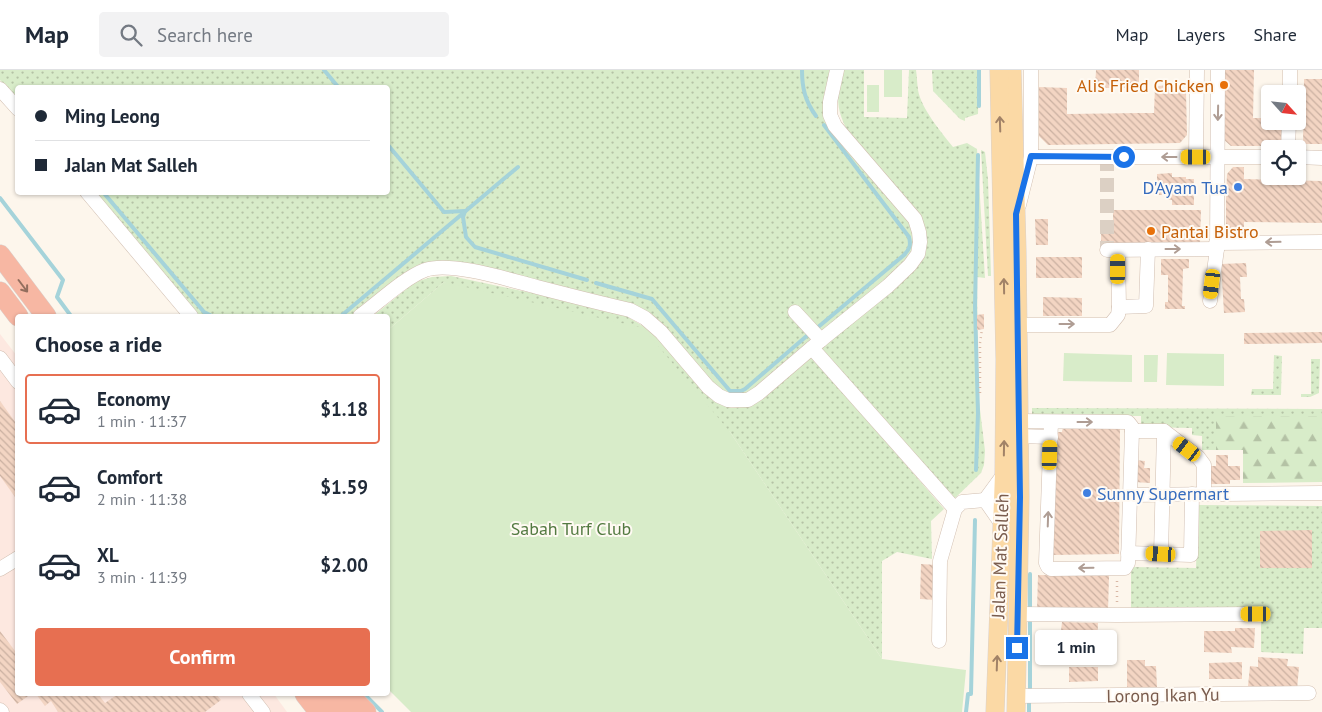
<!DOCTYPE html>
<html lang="en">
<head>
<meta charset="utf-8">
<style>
	body { margin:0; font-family:"PT Sans",sans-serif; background:#f2f2f3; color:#1f2937; height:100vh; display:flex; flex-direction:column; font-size:19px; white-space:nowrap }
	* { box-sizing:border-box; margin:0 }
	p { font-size:16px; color:#747a83 }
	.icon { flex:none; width:28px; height:28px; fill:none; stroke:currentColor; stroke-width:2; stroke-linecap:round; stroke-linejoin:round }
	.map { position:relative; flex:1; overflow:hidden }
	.panel { position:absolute; left:15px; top:244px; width:375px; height:382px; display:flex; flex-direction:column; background:#fff; border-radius:5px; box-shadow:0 1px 4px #0004 }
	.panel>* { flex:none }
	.guide { position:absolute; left:15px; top:15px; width:375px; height:110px; border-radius:5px; box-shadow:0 1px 4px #0004; display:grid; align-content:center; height:110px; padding:0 20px; background:#fff }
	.needle { width:32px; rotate:117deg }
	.controls { position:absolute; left:1261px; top:15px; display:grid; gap:10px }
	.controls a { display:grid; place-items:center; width:45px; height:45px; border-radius:5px; background:#fff; box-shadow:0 1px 4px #0004; font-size:25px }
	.end { position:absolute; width:22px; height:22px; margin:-11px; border:6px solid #1a73e8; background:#fff; box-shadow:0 0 0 2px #fff }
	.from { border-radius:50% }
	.bubble { position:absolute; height:35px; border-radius:5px; background:#fff; box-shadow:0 1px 4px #0004; font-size:16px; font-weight:700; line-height:35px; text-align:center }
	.car { position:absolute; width:15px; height:30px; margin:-15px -8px; border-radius:6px; box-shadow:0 0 4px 1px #0007; background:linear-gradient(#f5c518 24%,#345 0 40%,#f5c518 0 76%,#345 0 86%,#f5c518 0) }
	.guide b { display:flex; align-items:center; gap:18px; height:48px; font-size:19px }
	.guide b+b { border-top:1px solid #e0e1e3 }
	.guide i { width:12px; height:12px; background:#1f2937 }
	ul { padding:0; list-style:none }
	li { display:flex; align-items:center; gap:15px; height:70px; margin:0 10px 8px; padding:0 10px; border:2px solid transparent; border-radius:5px }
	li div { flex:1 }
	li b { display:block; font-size:19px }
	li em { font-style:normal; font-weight:700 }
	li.on { border-color:#e76f51 }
	li>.icon { width:45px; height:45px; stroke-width:1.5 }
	h2 { padding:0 20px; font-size:22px; line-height:60px }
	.cta { display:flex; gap:10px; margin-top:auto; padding:10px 20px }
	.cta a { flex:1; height:58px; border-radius:5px; background:#e76f51; color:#fff; font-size:20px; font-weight:700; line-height:58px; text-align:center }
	header { display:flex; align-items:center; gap:30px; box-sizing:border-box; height:70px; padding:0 25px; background:#fff; border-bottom:1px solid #e0e1e3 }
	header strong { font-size:24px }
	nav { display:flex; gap:28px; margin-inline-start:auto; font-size:18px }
	.search { width:350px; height:45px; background:#f2f2f3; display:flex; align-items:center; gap:12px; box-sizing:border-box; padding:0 18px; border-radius:5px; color:#747a83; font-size:19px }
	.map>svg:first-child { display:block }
	.commercial { fill:#fde8e0 }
	.grass { fill:url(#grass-dots) }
	.forest { fill:url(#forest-firs) }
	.green { fill:#d8ecc9 }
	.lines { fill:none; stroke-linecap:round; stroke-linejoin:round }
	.stream { stroke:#a5d3da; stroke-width:4 }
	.building { fill:url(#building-back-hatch) }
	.minor-tunnel { stroke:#dcd0c4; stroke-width:14; stroke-dasharray:14 7; stroke-linecap:butt }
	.minor-casing { stroke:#d1beb0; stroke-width:15 }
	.major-casing { stroke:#dad1cd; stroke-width:19 }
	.highway-casing { stroke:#dad1cd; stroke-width:21 }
	.path { stroke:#d9b8a5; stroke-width:2.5; stroke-dasharray:1 4; stroke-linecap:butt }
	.minor { stroke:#fff; stroke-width:14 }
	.major { stroke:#fbd9a5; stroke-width:18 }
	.highway { stroke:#f7b7a3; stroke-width:20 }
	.oneway { stroke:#af9d94 }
	.oneway2 { stroke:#a18267 }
	.oneway3 { stroke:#936e5e }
	.route { stroke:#1a73e8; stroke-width:6 }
	.food-dot { fill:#e8710a; stroke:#fffaf3; stroke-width:2 }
	.shop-dot { fill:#3f7fe0; stroke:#fffaf3; stroke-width:2 }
	.labels { text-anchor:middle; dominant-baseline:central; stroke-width:4; stroke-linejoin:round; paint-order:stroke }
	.food-label { font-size:18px; fill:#c56008; stroke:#fffaf3; text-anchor:end }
	.shop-label { font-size:18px; fill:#366cbe; stroke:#fffaf3; text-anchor:end }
	.park-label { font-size:18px; fill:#537a41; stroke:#fffaf3 }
	.street-label { font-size:18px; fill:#7a5c4d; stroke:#fffaf3 }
</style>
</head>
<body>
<header>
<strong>Map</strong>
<div class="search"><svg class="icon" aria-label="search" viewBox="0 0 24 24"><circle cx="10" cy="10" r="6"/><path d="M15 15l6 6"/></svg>Search here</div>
<nav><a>Map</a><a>Layers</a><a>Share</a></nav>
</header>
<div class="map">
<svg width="1322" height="642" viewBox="0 0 1322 642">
	<defs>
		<pattern id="grass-dots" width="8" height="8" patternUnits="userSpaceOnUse" patternTransform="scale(1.25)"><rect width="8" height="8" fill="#d8ecc9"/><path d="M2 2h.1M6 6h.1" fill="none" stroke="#b4c2a5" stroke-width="1.8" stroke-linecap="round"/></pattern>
		<pattern id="forest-firs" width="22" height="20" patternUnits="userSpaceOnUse" patternTransform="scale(1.25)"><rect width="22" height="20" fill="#d8ecc9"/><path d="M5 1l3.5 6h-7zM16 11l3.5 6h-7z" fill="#b4c2a5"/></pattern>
		<pattern id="building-back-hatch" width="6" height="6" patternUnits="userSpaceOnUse" patternTransform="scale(1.25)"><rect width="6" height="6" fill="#f3d5c3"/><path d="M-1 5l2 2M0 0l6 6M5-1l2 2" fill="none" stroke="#cab0a1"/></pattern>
	</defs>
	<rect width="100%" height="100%" fill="#fdf6ec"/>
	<path class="commercial" d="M0,264L17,286L18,624H274L287,642H0Z"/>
	<g class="grass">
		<path d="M0,0H830L824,34L909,152C925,178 902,194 884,210L751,321L742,324L730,323L721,320L710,309L657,249L629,233L530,209L445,192L387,217L351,246H199L95,123L388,122V18H18L17,31L0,10Z"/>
		<path d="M843,0H864V47L907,48L909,0H916C917,6 917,13 918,20C921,38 941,62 953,77L967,73L977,79L985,208L977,207L978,323L985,381L984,395L981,403L952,431L820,278L925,184C927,163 925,155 913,138L846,58C835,36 837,23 843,0Z"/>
		<path d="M932,0H979L978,44L965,48V51L960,49L933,21Z"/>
		<path d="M981,80L985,82L988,110L991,206H988Z"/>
		<path d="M451,206L612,240L628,247L653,262L710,328L731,338L745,337L811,285L944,439L931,451L932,489L897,482L882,491V589L730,362L444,212L388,260V246H373L415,212L432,207Z"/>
		<path d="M1274,285L1282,286L1281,325H1251L1252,319H1273Z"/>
		<path d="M1311,289H1320L1319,323L1310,327H1301V324H1311Z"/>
		<path d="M1032,338L1322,339V346H1217L1216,380H1202V366L1192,365V358L1141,357V346H1032Z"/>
		<path d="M1198,435L1322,436V558H1304L1303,584L1261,582V541H1131V497L1196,498Z"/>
	</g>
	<path class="forest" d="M1216,346H1322V412L1243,413V380H1216Z"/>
	<g class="green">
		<rect x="884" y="0" width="18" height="27"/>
		<rect x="867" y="15" width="12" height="27"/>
		<path d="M444,212L643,258L730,362L882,589L966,600L962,642H411L388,619V260Z"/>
		<path d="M1064,283L1132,285V312L1063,311Z"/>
		<path d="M1167,283L1224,284V316L1166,315Z"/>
		<path d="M1144,285H1158L1157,312H1144Z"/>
	</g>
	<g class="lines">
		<g class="stream">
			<path d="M324,0L339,18"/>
			<path d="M802,0C802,18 805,31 816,46"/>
			<path d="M979,0V36"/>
			<path d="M388,75L444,142L465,141L463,147L466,167L475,177L587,210"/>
			<path d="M103,122L204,242L212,246"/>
			<path d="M0,128L63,210L57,227L71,246"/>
			<path d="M596,213L652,229L730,321H741L745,319L809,264"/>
			<path d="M341,246L518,97"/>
			<path d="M817,258L904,185C910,179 911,175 909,167L824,55"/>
			<path d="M976,400L978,343L975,237L978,85"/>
			<path d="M1030,504V539"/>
			<path d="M1030,620V552"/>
			<path d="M364,624L382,642"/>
			<path d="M1029,633V642"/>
			<path d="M966,642L968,624H971L975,450"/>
		</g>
	</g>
	<g class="building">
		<path d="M1096,0H1139V15H1127V18H1095Z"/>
		<path d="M1224,0H1254L1253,48H1270V51H1282V69L1276,76H1231L1223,69Z"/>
		<path d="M1304,9H1322V74H1303Z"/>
		<path d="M1180,15L1186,22L1187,65L1180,73L1048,75L1039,66V17L1067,18V44L1140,43H1154L1155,16Z"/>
		<path d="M1233,97H1244V109L1322,111V153L1244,152V164H1233L1226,157V130L1227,104Z"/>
		<path d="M1172,103V107H1186V109H1194V135H1172V130H1167V125H1157V104Z"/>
		<path d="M1113,140H1201L1200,173H1113V171H1101V151H1113Z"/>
		<path d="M1035,149H1048V175H1036Z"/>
		<rect x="1036" y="187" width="46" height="21"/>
		<path d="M1161,189H1189V198L1183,199L1182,236H1185V239H1165V232H1168V205H1161Z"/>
		<path d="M1246,193L1247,207H1240L1241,229H1244L1245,242L1224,243L1221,194Z"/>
		<path d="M1043,227L1082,228V246H1043Z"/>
		<path d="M984,244V259L977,260V245Z"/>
		<path d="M1322,262V273L1244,274V263Z"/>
		<path d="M0,331L18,356V431L0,406Z"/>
		<path d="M1063,356H1120L1119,484L1053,485L1055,362H1062Z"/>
		<path d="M1216,385H1228V396H1240V410H1230V414H1210V396H1216Z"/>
		<path d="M1135,390L1145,391L1144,398H1150V413L1134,412Z"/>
		<path d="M1312,460V498H1260V461Z"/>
		<path d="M921,494L936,495L935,530L920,529Z"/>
		<path d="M1038,505L1109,506L1108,541L1037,540Z"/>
		<path d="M1062,552L1098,553L1097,577L1089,576V584H1072V575H1041V561H1061Z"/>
		<path d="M1235,558H1255L1254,578L1231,577L1232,583L1204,582V561H1235Z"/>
		<path d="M0,561L18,585V624H31L17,634L0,612Z"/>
		<path d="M1258,587L1288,589L1287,596L1299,597L1297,620L1248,616L1250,596L1258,597Z"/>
		<path d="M1127,590H1145V596H1156L1157,617H1127Z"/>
		<path d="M1242,592V609H1209V593Z"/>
		<path d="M1069,597H1098V611L1069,612Z"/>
		<path d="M36,624H98L105,633L118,624H216L221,630L205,642H58L51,631L45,636Z"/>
	</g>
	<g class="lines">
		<path class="minor-tunnel" d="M1107,87V180"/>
		<g class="minor-casing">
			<g id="minor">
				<path d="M0,19L18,39"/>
				<path d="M1290,24V0"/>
				<path d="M1288,79L1289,51"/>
				<path d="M1031,87H1270"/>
				<path d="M1196,87L1197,0"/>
				<path d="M1298,87L1322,88"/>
				<path d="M87,122L191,246"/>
				<path d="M1019,135L1031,87V0"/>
				<path d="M1216,173L1322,172"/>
				<path d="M1107,180L1217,179"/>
				<path d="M1118,180L1119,237L1146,236L1148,179"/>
				<path d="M1210,231L1217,179L1218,0"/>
				<path d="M795,242L821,270"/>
				<path d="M360,246C378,233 404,208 425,200C451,191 510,210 537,217C568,225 599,233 630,240L645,248L661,262L708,317L719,326L728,330H748L759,323L821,270L888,216L910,195L918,184L920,172L919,162L915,149L835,56L830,45V32L837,0"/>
				<path d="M1019,255H1110L1118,245L1119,237"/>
				<path d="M812,278L955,439"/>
				<path d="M0,288L18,312"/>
				<path d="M1018,351L1128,352L1132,357V361L1128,493L1125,498L1051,499L1048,497L1046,493L1051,352"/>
				<path d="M1132,361H1164L1198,387L1204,395V423"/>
				<path d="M1019,366L1051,367"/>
				<path d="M1130,425L1322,423"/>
				<path d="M985,430L1004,404"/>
				<path d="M985,430L1001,453"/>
				<path d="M1128,483L1191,485L1192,424"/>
				<path d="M1161,484L1164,361"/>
				<path d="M0,499L18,488"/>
				<path d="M1018,545L1022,544L1117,545L1256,544"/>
				<path d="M939,571L940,491L955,439L962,432L985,430"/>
				<path d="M249,624L263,642"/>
				<path d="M1017,626L1309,623"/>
				<path d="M0,640L2,642"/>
			</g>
		</g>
		<g class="major-casing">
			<g id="major">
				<path d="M1012,0L1017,180L1020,427L1016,642"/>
				<path d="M995,642L1004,404L1005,289L999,0"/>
			</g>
		</g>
		<g class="highway-casing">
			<g id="highway">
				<path d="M0,185L46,246"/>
				<path d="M0,222L18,246"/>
				<path d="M305,624L319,642"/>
				<path d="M326,624L342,642"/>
				<path d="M348,624L366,642"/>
			</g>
		</g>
		<g class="path">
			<path d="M980,323V273L982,259"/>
			<path d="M1117,532V510"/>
		</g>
		<use href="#minor" class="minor"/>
		<use href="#major" class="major"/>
		<use href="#highway" class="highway"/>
	</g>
	<defs><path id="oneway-shaft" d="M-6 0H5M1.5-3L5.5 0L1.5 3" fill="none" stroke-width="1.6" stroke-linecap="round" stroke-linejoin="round" transform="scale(1.25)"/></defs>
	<g class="oneway">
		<use href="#oneway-shaft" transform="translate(1218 43) rotate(91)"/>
		<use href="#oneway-shaft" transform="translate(1169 87) rotate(-180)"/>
		<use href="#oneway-shaft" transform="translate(1273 172) rotate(179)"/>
		<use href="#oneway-shaft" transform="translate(1173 179)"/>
		<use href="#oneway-shaft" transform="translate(1067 254)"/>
		<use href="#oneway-shaft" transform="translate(1085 352)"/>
		<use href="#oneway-shaft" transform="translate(1048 449) rotate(-88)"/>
		<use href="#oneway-shaft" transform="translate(1086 498) rotate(179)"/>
	</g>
	<g class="oneway2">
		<use href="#oneway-shaft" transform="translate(1000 54) rotate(-92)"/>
		<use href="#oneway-shaft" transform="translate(1004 216) rotate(-91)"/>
		<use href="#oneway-shaft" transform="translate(1004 378) rotate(-89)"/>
		<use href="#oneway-shaft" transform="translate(997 593) rotate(-88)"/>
	</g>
	<use class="oneway3" href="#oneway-shaft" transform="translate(23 216) rotate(53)"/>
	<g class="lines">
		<path class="route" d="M1017,578L1020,427L1016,144L1031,86L1124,87"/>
	</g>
	<g class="food-dot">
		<circle cx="1224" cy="15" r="5"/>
		<circle cx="1151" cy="161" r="5"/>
	</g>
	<g class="shop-dot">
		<circle cx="1238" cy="117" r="5"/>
		<circle cx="1087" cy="423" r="5"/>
	</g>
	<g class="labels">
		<g class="food-label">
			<text x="1214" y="15">Alis Fried Chicken</text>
			<text x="1161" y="161" text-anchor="start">Pantai Bistro</text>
		</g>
		<g class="shop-label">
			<text x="1228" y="117">D'Ayam Tua</text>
			<text x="1097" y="423" text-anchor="start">Sunny Supermart</text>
		</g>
		<g class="park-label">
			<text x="571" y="458">Sabah Turf Club</text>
		</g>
		<g class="street-label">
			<text transform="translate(1000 486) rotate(-88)">Jalan Mat Salleh</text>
			<text transform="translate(1163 625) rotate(-1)">Lorong Ikan Yu</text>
		</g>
	</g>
</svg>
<div class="controls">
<a><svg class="needle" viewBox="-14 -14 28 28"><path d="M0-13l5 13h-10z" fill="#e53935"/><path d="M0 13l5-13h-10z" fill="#747a83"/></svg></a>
<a><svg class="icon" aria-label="locate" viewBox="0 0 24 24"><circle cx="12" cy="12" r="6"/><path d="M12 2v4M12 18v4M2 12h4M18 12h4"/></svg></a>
</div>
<i class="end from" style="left:1124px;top:87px"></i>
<i class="end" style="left:1017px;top:578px"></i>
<div class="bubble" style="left:1035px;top:560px;width:82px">1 min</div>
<i class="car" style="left:1196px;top:87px;rotate:270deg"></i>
<i class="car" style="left:1118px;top:199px;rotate:0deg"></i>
<i class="car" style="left:1212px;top:214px;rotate:187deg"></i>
<i class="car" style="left:1187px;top:379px;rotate:307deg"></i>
<i class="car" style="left:1050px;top:385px;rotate:2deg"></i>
<i class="car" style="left:1161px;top:484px;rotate:273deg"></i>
<i class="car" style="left:1256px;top:544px;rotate:270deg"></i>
<div class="guide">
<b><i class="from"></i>Ming Leong</b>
<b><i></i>Jalan Mat Salleh</b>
</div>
<section class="panel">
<h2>Choose a ride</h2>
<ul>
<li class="on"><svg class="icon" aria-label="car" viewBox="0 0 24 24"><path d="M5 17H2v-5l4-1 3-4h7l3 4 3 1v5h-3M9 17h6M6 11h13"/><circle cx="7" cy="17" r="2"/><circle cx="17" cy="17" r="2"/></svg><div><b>Economy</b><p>1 min · 11:37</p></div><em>$1.18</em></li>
<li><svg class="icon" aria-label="car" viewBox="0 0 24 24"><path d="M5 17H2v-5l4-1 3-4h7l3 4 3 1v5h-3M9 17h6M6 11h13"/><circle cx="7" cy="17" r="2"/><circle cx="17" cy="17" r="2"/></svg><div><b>Comfort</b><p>2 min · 11:38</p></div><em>$1.59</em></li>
<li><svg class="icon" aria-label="car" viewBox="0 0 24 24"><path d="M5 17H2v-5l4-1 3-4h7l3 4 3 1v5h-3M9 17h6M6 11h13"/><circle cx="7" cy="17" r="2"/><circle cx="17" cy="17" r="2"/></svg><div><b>XL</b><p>3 min · 11:39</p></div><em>$2.00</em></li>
</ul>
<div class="cta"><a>Confirm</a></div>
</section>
</div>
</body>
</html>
